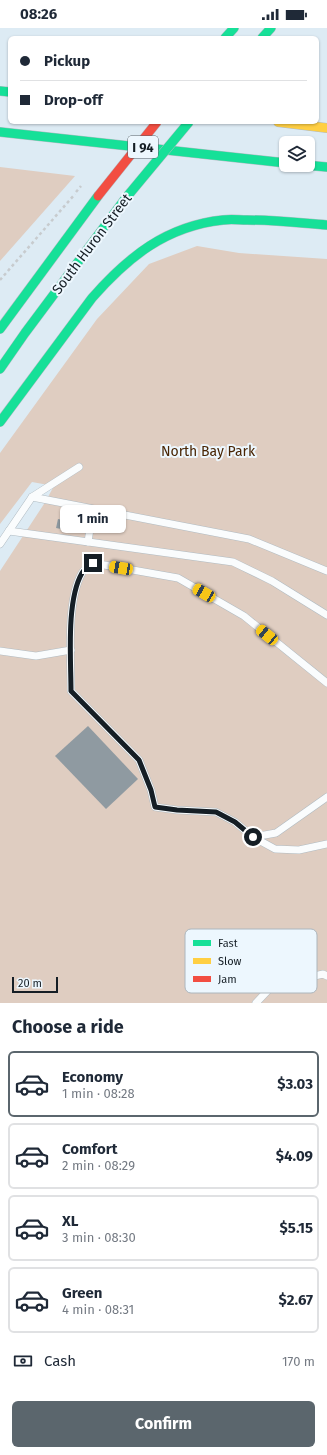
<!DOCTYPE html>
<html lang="en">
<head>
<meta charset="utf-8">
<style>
	body { margin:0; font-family:"Fira Sans",sans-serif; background:#f2f2f3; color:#1f2937; height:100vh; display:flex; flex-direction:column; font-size:15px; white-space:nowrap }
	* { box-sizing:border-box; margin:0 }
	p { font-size:13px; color:#747a83 }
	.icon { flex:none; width:22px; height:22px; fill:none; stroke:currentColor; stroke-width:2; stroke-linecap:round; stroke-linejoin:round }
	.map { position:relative; height:975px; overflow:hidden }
	.sheet { display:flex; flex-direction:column; background:#fff; flex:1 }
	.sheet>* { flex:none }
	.banner { position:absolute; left:8px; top:8px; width:311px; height:88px; border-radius:6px; box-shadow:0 1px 3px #0004; display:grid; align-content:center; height:88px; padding:0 12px; background:#fff }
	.buttons { position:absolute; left:279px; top:108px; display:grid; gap:8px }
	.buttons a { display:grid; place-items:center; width:36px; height:36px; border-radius:6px; background:#fff; box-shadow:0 1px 3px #0004; font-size:20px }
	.scale { position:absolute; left:12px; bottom:10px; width:46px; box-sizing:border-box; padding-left:4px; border:2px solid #151e25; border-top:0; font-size:11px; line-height:14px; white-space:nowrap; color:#151e25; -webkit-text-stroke:3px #edf7fe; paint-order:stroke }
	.end { position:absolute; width:18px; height:18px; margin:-9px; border:5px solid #151e25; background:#fff; box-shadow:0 0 0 2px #fff }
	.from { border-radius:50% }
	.bubble { position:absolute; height:28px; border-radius:6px; background:#fff; box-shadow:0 1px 3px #0004; font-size:13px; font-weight:700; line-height:28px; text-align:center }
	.car { position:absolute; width:12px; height:24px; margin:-12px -6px; border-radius:5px; box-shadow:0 0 3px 1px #0007; background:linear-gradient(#f5c518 24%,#345 0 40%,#f5c518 0 76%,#345 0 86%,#f5c518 0) }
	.banner b { display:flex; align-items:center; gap:14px; height:38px; font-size:15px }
	.banner b+b { border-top:1px solid #e0e1e3 }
	.banner i { width:10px; height:10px; background:#1f2937 }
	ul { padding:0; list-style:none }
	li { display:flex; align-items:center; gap:12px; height:66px; margin:0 8px 6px; padding:0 4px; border:2px solid #e0e1e3; border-radius:6px }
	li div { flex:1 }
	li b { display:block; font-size:15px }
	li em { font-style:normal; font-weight:700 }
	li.active { border-color:#5b666d }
	li>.icon { width:36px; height:36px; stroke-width:1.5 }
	h2 { padding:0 12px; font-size:18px; line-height:48px }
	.pay { display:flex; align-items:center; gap:10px; height:44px; padding:0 12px; font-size:15px }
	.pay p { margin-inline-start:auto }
	.button { display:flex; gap:8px; margin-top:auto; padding:8px 12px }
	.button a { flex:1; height:46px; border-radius:6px; background:#5b666d; color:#fff; font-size:16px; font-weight:700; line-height:46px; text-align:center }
	.status { display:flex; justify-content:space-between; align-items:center; height:28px; padding:0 20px; background:#fff; direction:ltr }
	.status svg { height:11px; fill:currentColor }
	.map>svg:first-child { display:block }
	.green { fill:#dfcdc1 }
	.building { fill:#8f9aa1 }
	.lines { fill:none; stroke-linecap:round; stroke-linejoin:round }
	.lane-casing { stroke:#b0bbc2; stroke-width:8 }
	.fast-casing { stroke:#b0bbc2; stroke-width:10 }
	.slow-casing { stroke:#b0bbc2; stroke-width:10 }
	.path { stroke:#c7cbce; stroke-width:2.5; stroke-dasharray:3 3; stroke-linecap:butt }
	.lane { stroke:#fafcfd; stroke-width:7 }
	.fast { stroke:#16e098; stroke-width:9 }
	.slow { stroke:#ffcf43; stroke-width:9 }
	.fast-bridge-casing { stroke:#b0bbc2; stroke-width:10; stroke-linecap:butt }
	.jam-bridge-casing { stroke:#b0bbc2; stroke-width:10; stroke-linecap:butt }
	.path-bridge { stroke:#c7cbce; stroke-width:2.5; stroke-dasharray:3 3; stroke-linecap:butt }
	.fast-bridge { stroke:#16e098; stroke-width:9 }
	.jam-bridge { stroke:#f24e42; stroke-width:9 }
	.route { stroke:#151e25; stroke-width:5 }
	.labels { text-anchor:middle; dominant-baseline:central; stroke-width:4; stroke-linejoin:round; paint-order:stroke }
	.shield { fill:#edf7fe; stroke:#565f66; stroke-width:1 }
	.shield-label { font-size:13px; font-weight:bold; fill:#151e25 }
	.street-label { font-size:14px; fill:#151e25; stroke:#edf7fe }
	.park-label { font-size:14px; fill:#492504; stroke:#edf7fe }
	.key { fill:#edf7fe; stroke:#acb6bd; stroke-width:1 }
	.key-label { font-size:11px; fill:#151e25 }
</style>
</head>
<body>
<div class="status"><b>08:26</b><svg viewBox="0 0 49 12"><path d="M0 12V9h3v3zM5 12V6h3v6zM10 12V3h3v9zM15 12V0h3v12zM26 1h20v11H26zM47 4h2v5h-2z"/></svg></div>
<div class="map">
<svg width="327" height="975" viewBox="0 0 327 975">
	<rect width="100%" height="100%" fill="#ddebf4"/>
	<g class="green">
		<path d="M0,139L75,148L0,233Z"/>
		<path d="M197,218L239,225L327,231V975H0V543L44,476L54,458L32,454L0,496V425L97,291L149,236Z"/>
	</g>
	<g class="building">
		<path d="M58,491L68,493L66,502L56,500Z"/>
		<path d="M88,698L138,751L106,781L55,728Z"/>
	</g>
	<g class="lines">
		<g class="lane-casing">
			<g id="lane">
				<path d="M32,469L249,511L327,543"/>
				<path d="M9,503L233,534L272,553L327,587"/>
				<path d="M88,514L93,481"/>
				<path d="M0,516L32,469L79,439"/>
				<path d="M0,623L36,628L71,622"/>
				<path d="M327,655L244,588L178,550L93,535C89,538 84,541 82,545C66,573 71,631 71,663L139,732L151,762L155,779L177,782L216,784L235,794L253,809L275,821L299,822L327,816"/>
				<path d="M253,809L276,805L327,769"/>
				<path d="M256,975L272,958L323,946L327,948"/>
			</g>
		</g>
		<g class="fast-casing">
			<g id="fast">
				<path d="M225,10L234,0"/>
				<path d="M262,10L271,0"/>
				<path d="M0,63L10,64"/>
				<path d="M0,104L286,135"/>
				<path d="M305,137L327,139"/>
				<path d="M0,301L98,168"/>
				<path d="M0,341L25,305L125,171"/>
				<path d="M0,394L92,270C128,229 166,198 223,192C231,191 239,192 247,192C274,192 300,195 327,197"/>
			</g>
		</g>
		<g class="slow-casing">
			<path id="slow" d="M278,94L327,100"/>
		</g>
		<path class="path" d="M0,252L75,166"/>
		<use href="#lane" class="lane"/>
		<use href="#fast" class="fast"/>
		<use href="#slow" class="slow"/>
		<g class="fast-bridge-casing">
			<path id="fast-bridge" d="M125,171L189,94"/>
		</g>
		<g class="jam-bridge-casing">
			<path id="jam-bridge" d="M98,168L157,94"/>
		</g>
		<path class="path-bridge" d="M76,164L81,158"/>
		<use href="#fast-bridge" class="fast-bridge"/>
		<use href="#jam-bridge" class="jam-bridge"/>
	</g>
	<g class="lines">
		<path class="route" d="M93,535C89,538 84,541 82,545C66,573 71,631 71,663L139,732L151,762L155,779L177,782L216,784L235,794L253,809"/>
	</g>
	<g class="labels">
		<rect class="shield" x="128" y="108" width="30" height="22" rx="3"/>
		<g class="shield-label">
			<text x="143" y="119">I 94</text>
		</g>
		<g class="street-label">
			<text transform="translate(92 216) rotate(-53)">South Huron Street</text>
		</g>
		<g class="park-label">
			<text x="208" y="423">North Bay Park</text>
		</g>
	</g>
	<rect x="185" y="901" width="132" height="64" rx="6" class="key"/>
	<rect x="193" y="912" width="18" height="6" fill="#16e098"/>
	<rect x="193" y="930" width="18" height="6" fill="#ffcf43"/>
	<rect x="193" y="948" width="18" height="6" fill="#f24e42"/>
	<g class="key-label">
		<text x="218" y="919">Fast</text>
		<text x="218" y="937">Slow</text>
		<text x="218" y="955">Jam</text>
	</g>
</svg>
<div class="buttons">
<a><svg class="icon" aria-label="layers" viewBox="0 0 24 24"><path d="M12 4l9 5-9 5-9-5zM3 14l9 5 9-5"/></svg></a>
</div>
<div class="scale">20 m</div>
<i class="end from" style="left:253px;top:809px"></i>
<i class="end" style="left:93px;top:535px"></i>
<div class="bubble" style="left:60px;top:477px;width:66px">1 min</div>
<i class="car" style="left:121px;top:540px;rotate:280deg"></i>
<i class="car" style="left:204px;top:565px;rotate:300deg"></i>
<i class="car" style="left:267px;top:607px;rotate:309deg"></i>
<div class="banner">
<b><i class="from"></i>Pickup</b>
<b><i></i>Drop-off</b>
</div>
</div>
<section class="sheet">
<h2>Choose a ride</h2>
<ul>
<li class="active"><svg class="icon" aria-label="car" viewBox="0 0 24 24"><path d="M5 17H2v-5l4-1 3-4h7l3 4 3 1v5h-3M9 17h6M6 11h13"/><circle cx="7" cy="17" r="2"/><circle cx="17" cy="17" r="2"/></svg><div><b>Economy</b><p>1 min · 08:28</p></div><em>$3.03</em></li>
<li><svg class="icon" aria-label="car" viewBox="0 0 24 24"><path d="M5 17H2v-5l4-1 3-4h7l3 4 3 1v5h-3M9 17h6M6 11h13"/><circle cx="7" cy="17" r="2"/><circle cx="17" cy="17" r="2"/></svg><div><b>Comfort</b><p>2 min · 08:29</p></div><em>$4.09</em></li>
<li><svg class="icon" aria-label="car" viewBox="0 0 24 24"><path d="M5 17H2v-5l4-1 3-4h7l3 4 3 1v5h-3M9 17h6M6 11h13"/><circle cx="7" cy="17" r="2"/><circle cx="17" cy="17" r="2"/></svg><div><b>XL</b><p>3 min · 08:30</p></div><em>$5.15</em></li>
<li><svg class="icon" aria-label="car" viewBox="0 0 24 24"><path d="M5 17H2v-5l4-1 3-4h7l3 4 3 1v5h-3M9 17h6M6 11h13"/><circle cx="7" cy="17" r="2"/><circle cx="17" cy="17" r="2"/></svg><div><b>Green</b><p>4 min · 08:31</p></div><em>$2.67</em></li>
</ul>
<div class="pay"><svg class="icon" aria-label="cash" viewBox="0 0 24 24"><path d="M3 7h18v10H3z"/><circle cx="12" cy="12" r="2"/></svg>Cash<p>170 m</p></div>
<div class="button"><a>Confirm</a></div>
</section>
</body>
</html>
